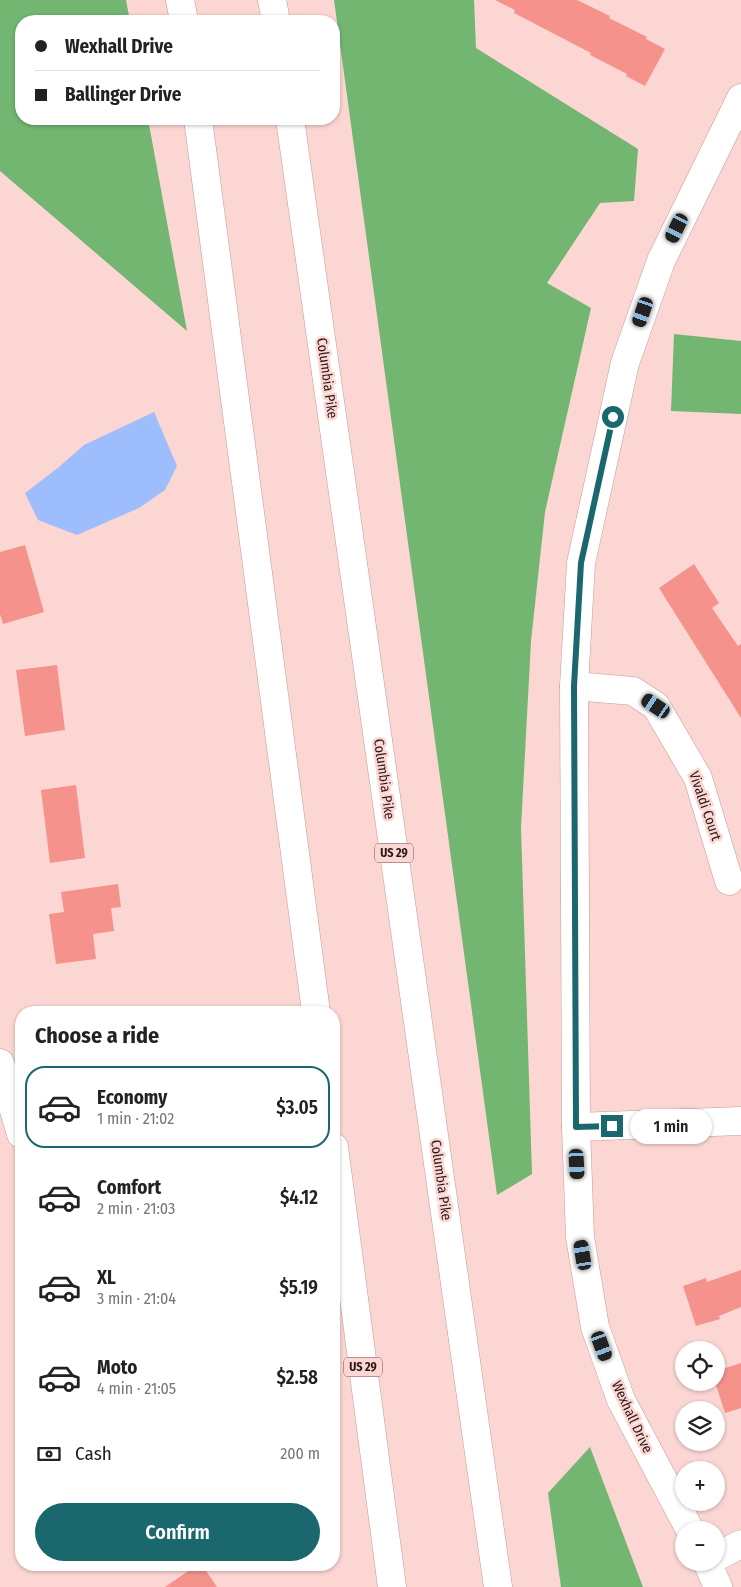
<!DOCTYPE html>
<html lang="en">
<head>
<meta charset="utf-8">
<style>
	body { margin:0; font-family:"Fira Sans Condensed",sans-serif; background:#f6f6f6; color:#222; height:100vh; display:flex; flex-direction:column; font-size:19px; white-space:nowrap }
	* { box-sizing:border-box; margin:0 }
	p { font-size:16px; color:#767676 }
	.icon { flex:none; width:28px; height:28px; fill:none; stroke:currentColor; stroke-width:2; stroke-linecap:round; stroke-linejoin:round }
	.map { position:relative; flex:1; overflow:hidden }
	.drawer { position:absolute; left:15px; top:1006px; width:325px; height:565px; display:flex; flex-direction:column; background:#fff; border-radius:20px; box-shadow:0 1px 4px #0004 }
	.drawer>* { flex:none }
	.banner { position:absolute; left:15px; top:15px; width:325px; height:110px; border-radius:20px; box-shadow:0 1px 4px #0004; display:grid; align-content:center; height:110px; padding:0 20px; background:#fff }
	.controls { position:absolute; left:675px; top:1341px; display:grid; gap:10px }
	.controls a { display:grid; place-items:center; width:50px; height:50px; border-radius:50%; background:#fff; box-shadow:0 1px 4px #0004; font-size:25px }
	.end { position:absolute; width:22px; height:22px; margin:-11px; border:6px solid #1a676e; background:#fff; box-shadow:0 0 0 2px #fff }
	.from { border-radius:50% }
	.bubble { position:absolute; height:35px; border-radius:18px; background:#fff; box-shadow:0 1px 4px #0004; font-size:16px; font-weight:600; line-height:35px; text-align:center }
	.car { position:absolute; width:15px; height:30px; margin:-15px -8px; border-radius:6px; box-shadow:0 0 4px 1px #0007; background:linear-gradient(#222 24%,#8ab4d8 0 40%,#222 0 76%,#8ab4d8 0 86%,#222 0) }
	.banner b { display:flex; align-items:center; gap:18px; height:48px; font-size:19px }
	.banner b+b { border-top:1px solid #e0e0e0 }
	.banner i { width:12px; height:12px; background:#222 }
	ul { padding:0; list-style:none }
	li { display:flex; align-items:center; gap:15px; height:82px; margin:0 10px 8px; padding:0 10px; border:2px solid transparent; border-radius:20px }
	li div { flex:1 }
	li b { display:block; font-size:19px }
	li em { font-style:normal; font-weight:600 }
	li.active { border-color:#1a676e }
	li>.icon { width:45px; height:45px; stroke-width:1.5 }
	h2 { padding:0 20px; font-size:22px; line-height:60px }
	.pay { display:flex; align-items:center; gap:12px; height:55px; padding:0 20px; font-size:19px }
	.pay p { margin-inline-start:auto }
	.action { display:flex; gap:10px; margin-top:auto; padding:10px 20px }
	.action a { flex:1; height:58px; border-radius:30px; background:#1a676e; color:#fff; font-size:20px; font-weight:600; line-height:58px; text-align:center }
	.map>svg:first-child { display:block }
	.forest { fill:#72b671 }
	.water { fill:#9ebdfc }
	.building { fill:#f5928c }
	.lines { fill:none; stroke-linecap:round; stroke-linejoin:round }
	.minor-casing { stroke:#c69a96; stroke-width:29 }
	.highway-casing { stroke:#c69a96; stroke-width:29 }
	.minor { stroke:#fff; stroke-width:28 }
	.highway { stroke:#fff; stroke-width:28 }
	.route { stroke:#1a676e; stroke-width:6 }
	.labels { text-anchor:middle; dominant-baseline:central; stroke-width:5; stroke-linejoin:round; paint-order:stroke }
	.shield { fill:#fcd6d3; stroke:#68514f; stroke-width:1 }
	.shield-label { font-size:12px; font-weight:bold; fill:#291817 }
	.street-label { font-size:14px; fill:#291817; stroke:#fcd6d3 }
</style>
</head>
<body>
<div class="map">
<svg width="741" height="1587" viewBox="0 0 741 1587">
	<rect width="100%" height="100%" fill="#fcd6d3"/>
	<g class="forest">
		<path d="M0,0H126L130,21H21V119H148L187,331L0,171Z"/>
		<path d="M334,0H474L476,48L638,149L634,201L600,203L547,283L591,308L545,512L531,641L521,828L532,1174L497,1195Z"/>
		<path d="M674,334L741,341V414L671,411Z"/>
		<path d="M590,1447L643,1587H561L548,1493Z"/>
	</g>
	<path class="water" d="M154,412L177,466L165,490L139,508L77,535L38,520L25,493L59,467L84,445Z"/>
	<g class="building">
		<path d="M495,0H577L610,16L609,18L647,37L646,39L665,49L645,86L626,76L627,74L590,55L591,53L514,13L515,10Z"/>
		<path d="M25,545L44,612L3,624L0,614V552Z"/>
		<path d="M694,564L719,603L712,608L738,646L741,644V718L659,588Z"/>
		<path d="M57,665L65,730L25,736L16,670Z"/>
		<path d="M76,785L85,858L50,863L41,790Z"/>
		<path d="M118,884L121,907L111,908L114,931L93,934L96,959L56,964L49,914L64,912L61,892Z"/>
		<path d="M741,1270V1307L719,1316L720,1319L696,1326L683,1286L706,1278L707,1282Z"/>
		<path d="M741,1363V1408L725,1413L715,1382L716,1371Z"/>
		<path d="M197,1565H202L217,1587H165Z"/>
	</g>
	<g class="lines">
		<g class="minor-casing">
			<g id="minor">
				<path d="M574,686L633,691L656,706L698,778L729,881"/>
				<path d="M0,1063L21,1134"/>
				<path d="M576,1127L741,1121"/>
				<path d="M690,1530L621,1400L595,1327L580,1237L576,1127L574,686L581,563L625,363L661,261L741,98"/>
				<path d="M716,1557L741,1544"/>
				<path d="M707,1562L718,1587"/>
			</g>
		</g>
		<g class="highway-casing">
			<g id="highway">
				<path d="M180,0L184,21"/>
				<path d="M272,0L276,21"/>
				<path d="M198,119L316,1012"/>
				<path d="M290,119L498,1587"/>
				<path d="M334,1147L392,1587"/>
			</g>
		</g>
		<use href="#minor" class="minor"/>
		<use href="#highway" class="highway"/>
	</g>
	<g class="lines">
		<path class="route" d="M612,1126L576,1127L574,686L581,563L613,417"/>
	</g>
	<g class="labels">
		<g class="shield">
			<rect x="375" y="843.5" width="38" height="19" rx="4"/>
			<rect x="344" y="1357.5" width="38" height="19" rx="4"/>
		</g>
		<g class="shield-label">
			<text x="394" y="853">US 29</text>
			<text x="363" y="1367">US 29</text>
		</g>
		<g class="street-label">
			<text transform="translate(327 378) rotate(82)">Columbia Pike</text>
			<text transform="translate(384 779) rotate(82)">Columbia Pike</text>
			<text transform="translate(705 806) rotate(71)">Vivaldi Court</text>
			<text transform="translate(441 1180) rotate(82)">Columbia Pike</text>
			<text transform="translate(632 1417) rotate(65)">Wexhall Drive</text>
		</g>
	</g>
</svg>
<div class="controls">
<a><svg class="icon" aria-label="locate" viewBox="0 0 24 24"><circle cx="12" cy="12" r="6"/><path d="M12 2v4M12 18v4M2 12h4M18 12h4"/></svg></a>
<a><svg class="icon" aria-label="layers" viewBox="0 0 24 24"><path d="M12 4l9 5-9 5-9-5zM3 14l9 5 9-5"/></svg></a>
<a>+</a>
<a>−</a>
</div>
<i class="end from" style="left:613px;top:417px"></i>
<i class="end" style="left:612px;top:1126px"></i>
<div class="bubble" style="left:630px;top:1109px;width:82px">1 min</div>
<i class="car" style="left:677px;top:228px;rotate:206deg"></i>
<i class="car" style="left:643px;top:312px;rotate:199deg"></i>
<i class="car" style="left:656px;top:706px;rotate:304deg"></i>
<i class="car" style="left:577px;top:1164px;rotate:177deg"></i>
<i class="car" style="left:583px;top:1255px;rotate:351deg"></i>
<i class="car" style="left:602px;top:1346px;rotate:160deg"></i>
<div class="banner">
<b><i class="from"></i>Wexhall Drive</b>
<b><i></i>Ballinger Drive</b>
</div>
<section class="drawer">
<h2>Choose a ride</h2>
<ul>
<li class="active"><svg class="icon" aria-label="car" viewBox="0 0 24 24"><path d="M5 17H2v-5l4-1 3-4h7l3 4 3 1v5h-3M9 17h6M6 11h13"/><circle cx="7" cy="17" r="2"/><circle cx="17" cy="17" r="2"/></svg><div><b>Economy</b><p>1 min · 21:02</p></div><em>$3.05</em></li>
<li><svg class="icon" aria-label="car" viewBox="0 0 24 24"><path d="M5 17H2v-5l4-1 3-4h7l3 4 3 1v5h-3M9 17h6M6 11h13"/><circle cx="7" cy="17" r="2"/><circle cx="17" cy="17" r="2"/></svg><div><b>Comfort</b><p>2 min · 21:03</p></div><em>$4.12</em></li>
<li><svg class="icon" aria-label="car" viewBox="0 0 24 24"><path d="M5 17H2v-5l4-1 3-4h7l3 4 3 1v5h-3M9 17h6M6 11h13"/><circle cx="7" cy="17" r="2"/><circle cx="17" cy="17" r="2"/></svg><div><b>XL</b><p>3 min · 21:04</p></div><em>$5.19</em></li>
<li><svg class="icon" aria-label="car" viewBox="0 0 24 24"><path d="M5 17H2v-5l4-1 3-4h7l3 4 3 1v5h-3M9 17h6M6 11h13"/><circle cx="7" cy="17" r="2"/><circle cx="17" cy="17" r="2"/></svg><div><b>Moto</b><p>4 min · 21:05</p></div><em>$2.58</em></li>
</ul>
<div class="pay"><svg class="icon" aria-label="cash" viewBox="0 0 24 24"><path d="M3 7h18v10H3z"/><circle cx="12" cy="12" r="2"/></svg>Cash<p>200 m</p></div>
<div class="action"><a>Confirm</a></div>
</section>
</div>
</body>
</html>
